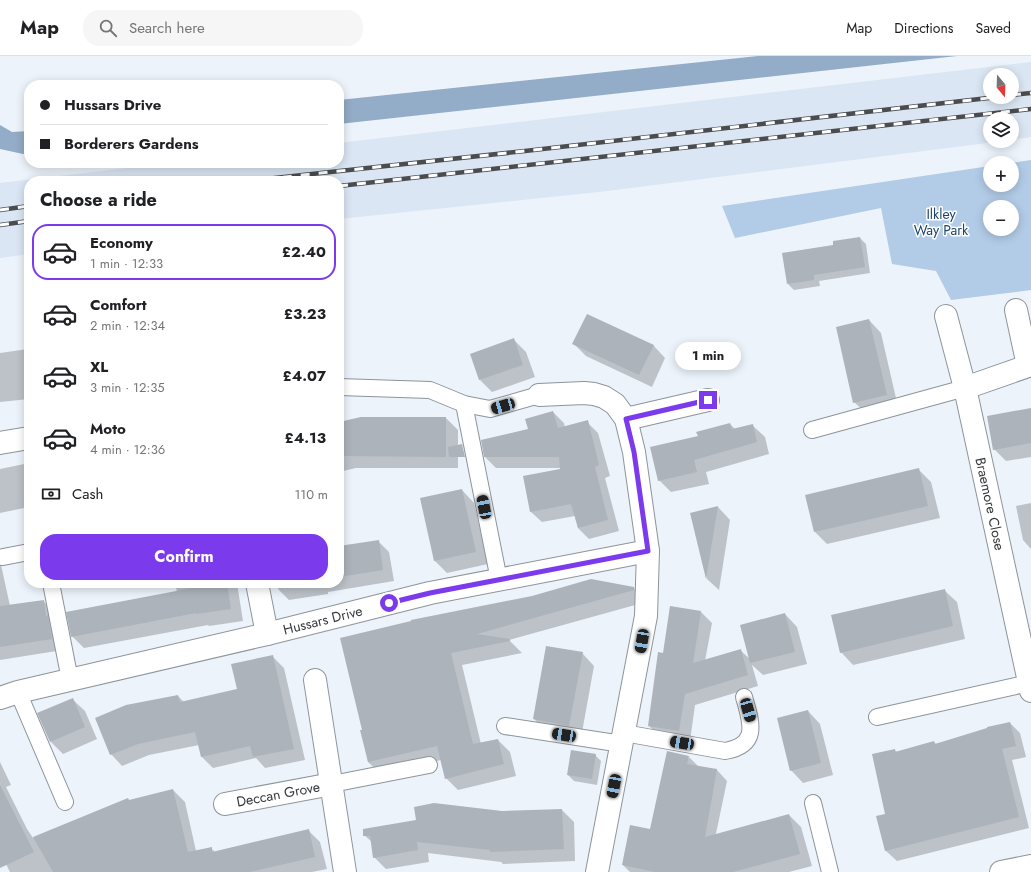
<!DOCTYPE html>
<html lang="en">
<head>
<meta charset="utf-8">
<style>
	body { margin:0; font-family:Jost,sans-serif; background:#f6f6f6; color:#202124; height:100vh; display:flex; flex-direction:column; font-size:15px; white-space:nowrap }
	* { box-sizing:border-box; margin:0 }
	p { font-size:13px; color:#757577 }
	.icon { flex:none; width:22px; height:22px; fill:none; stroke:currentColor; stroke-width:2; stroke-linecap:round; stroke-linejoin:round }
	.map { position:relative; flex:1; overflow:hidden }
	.drawer { position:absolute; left:24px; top:120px; width:320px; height:412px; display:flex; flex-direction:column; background:#fff; border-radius:16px; box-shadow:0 2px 10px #0003 }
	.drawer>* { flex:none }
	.banner { position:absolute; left:24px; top:24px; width:320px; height:88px; border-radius:16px; box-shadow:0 2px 10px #0003; display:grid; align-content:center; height:88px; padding:0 16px; background:#fff }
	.needle { width:26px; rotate:161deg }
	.fabs { position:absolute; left:983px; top:12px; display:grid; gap:8px }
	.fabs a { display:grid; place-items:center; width:36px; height:36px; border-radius:50%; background:#fff; box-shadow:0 2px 10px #0003; font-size:20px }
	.end { position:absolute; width:18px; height:18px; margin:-9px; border:5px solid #7c3aed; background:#fff; box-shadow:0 0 0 2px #fff }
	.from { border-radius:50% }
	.bubble { position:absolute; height:28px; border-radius:14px; background:#fff; box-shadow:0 2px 10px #0003; font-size:13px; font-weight:700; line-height:28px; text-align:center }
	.car { position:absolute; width:12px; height:24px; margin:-12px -6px; border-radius:5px; box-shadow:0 0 3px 1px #0007; background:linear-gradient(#222 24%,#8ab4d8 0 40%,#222 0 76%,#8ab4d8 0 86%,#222 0) }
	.banner b { display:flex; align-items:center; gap:14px; height:38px; font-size:15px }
	.banner b+b { border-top:1px solid #e0e0e0 }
	.banner i { width:10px; height:10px; background:#202124 }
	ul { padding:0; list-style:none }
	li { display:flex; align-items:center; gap:12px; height:56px; margin:0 8px 6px; padding:0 8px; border:2px solid transparent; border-radius:16px }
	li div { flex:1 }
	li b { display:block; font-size:15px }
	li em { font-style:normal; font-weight:700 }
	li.active { border-color:#7c3aed }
	li>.icon { width:36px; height:36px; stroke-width:1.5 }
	h2 { padding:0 16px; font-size:18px; line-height:48px }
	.pay { display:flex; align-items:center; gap:10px; height:44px; padding:0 16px; font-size:15px }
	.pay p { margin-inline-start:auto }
	.cta { display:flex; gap:8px; margin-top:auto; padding:8px 16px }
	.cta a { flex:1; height:46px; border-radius:16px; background:#7c3aed; color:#fff; font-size:16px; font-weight:700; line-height:46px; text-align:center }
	header { display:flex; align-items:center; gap:24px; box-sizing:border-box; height:56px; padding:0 20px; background:#fff; border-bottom:1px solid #e0e0e0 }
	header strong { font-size:19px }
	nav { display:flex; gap:22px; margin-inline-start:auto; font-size:14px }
	.search { width:280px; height:36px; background:#f6f6f6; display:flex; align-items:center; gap:10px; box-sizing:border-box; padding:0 14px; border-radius:16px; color:#757577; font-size:15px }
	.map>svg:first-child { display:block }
	.built { fill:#dae6f3; fill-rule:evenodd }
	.green { fill:#b2cbe7; fill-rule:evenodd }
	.water { fill:#93acc7 }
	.shadow { fill:#0003 }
	.building { fill:#acb3ba }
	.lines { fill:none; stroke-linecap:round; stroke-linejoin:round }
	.lane-casing { stroke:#8e949b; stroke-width:18 }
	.street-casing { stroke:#8e949b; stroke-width:24 }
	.lane { stroke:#fff; stroke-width:16 }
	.street { stroke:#fff; stroke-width:22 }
	.rail-casing { stroke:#4a4c50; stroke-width:4.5 }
	.rail { stroke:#fff; stroke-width:3; stroke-dasharray:9; stroke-linecap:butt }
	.route { stroke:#7c3aed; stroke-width:5 }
	.labels { text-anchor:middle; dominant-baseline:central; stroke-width:3; stroke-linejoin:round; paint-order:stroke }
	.park-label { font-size:14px; fill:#1e446a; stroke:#fff }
	.street-label { font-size:14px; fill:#36383b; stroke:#fff }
</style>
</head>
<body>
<header>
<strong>Map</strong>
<div class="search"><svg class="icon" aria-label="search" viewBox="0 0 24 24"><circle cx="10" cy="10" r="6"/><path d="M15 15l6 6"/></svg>Search here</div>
<nav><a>Map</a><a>Directions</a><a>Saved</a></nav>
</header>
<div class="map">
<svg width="1031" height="816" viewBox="0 0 1031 816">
	<rect width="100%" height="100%" fill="#ecf3fb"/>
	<path class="built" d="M1031,6V81L1012,84V63H990V85H1003L599,136L339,163V125H29V198L0,202V127L169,107H339V87ZM990,19H1012V41H990Z"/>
	<path class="green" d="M1031,104V234L951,244L936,215L892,208L881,152L735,182L722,150L990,110V129H1012V107H1011ZM990,151H1012V173H990Z"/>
	<g class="water">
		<path d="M758,0H957L339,68V44Z"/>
		<path d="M0,69L12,76L29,75V97L23,98L0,93Z"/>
	</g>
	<g class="shadow">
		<path d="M860,182L866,188L870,217L819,225L820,230L794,234L788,228L834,190Z"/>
		<path d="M869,264L881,277L898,351L867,358L854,346Z"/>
		<path d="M514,284L526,296L535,321L492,336L480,324Z"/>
		<path d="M574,288L653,289L665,302L652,331L586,300Z"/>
		<path d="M29,291V343L0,346V297L28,293L27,292Z"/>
		<path d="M1031,353V401L1006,405L994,393Z"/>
		<path d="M553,356L564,367L565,372L587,366L598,377L610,420L605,422L619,475L589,483L578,472L575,460L542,466L531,456L563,412H496L485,401L529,374Z"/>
		<path d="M446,362L458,374V412H356L339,416V366Z"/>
		<path d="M730,368L735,373L752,369L765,381L769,398L706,416L709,428L671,436L659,424L699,381Z"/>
		<path d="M29,407V451L0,457V413Z"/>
		<path d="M919,414L931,426L940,462L827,488L815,476Z"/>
		<path d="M462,434L474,447L488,508L447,517L435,505L421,443Z"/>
		<path d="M1031,447V493L1023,484L1016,450Z"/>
		<path d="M718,451L730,464L719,534L707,523L691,458Z"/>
		<path d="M339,485L344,490L378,485L389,496L394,525L328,536V538L289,544L278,533L277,527H339Z"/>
		<path d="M0,504L10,550L43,545L55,556L63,594L0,604Z"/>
		<path d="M175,527H237L243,565L209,570L208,569L84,592L72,580L177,536Z"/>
		<path d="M634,532L646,545V546L509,584L522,597L462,609L481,688L498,684L510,696L516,720L458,734L446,722L441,704L381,718L368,706L363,674L342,583Z"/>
		<path d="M944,534L957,546L965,583L853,609L841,596Z"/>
		<path d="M701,556L712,567L705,605L740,594L750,603L785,558L797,571L807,608L763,619L752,609L758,630L695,649L690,685L660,681L649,670L663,598Z"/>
		<path d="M582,597L594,610L581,682L546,675L534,663Z"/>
		<path d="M272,600L284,612L305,704L265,712L256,702L213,712L202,701L199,689L149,699L122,710L111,698L178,640L184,646L238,634Z"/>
		<path d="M72,643L85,655L97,683L63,698L51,686Z"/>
		<path d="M808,655L820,668L833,719L803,727L791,714Z"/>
		<path d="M1010,667L1020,677L1026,701L1012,704L1029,772L897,805L886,795L878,761L886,759L895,694L897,696L934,686L936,688Z"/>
		<path d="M595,699L601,705L597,729L574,725L568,719Z"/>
		<path d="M689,701L699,711L717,714L727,725L708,816H630L623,809L651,775Z"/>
		<path d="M0,706L11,729L6,731L27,773L33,782L127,743L130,745L173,734L185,746L196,795L211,792L215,796L308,774L320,786L327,813L312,816H10L0,796Z"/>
		<path d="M562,754L574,766L575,805L503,808L501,806L428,797L429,806L386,813L374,801L372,786L364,779L418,765L502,756Z"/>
		<path d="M789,759L801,771L812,810L789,816H729Z"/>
	</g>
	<g class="building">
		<path d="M860,181L865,211L814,219V224L787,228L782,197L833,189V185Z"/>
		<path d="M587,258L654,289L639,319L572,288Z"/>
		<path d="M869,263L887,339L853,347L836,271Z"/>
		<path d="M514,282L523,309L479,324L470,298Z"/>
		<path d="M1031,352V387L993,394L987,360Z"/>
		<path d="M553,355L558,372L588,364L599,409L595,411L608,464L578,472L571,448L530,456L523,420L560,413L559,401H484L481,384L528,373L525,363Z"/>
		<path d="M361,361H446V401L339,400V366Z"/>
		<path d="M730,367L732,373L753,368L757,386L694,404L697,416L658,425L650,391L698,380L696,376Z"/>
		<path d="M462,388L465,401H449L448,391Z"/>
		<path d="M919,412L928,450L814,476L805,439Z"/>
		<path d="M462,433L476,496L434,505L420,442Z"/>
		<path d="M718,450L706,523L690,457Z"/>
		<path d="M379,484L383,514L339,521V490Z"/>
		<path d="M591,523L634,531V534L477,578L510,583V585L451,597L473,688L498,683L504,708L445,723L437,690L368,706L360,674H362L340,582L411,565V564L532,540Z"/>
		<path d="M192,527H227L231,553L196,558V557L71,581L66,556L192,532Z"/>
		<path d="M945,533L953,570L840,597L831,559Z"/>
		<path d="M44,544L46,560L48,559L52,583L0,591V550Z"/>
		<path d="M670,550L701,555L693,607L741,593L748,619L685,638L679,675L648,670L658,596L663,597Z"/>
		<path d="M785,557L795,596L750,607L740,569Z"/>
		<path d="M546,590L583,596L569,670L533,663Z"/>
		<path d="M273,599L294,693L253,701L250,690L201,701L195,676L138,688L110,699L95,662L126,649L178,639L180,646L237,633L231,608Z"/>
		<path d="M73,642L85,671L50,686L37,657Z"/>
		<path d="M808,654L821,707L790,715L777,662Z"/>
		<path d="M1010,666L1016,690L1002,693L1019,761L885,795L876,760L885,758L872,698L895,693V696L934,685L935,688L987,672V671Z"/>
		<path d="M571,694L596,698L592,723L567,719Z"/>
		<path d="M667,695L689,700L687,708L717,713L705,781L789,758L800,798L733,816H655L622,809L630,769L650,773Z"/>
		<path d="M0,729L34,796L0,812Z"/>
		<path d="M173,733L188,796L212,791V796L309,773L315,801L250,816H53L33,781L128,742L129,744Z"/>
		<path d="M434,747L502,755L562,753L564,793L490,796V794L417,786L418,794L373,802L370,780H363V773L416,764L414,751Z"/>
	</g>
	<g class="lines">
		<g class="lane-casing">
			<g id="lane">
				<path d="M339,331L430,334L464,348L490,353L539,339"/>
				<path d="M464,348L499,524"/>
				<path d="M812,374L965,332"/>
				<path d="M3,501L29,496"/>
				<path d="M51,527L70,624"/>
				<path d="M18,636L65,746"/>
				<path d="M877,661L1029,627"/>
				<path d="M505,670L622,688"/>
				<path d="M624,677L725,695C760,689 751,666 744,641"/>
				<path d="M332,728L429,709"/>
				<path d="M813,747L830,816"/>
			</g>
		</g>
		<g class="street-casing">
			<g id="street">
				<path id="s1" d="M946,260L965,332L1031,635"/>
				<path d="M965,332L1028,310L1016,254"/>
				<path d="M539,339L584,337L594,338L604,341L615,348L626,363L634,396L648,495L646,560L597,816"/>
				<path d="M626,363L708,344"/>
				<path d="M0,387L29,382"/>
				<path d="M257,527L267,578"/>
				<path d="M315,624L345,816"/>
				<path id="s2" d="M0,642L18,636L267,578L430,537L648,495"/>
				<path id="s3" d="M225,748L332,728"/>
				<path d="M1001,816L1031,810"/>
			</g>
		</g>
		<use href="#lane" class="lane"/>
		<use href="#street" class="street"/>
		<g class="rail-casing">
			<g id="rail">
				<path d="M1012,39L1031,37"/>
				<path d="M247,125L525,95L997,41"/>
				<path d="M339,130L1031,53"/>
				<path d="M0,154L29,150"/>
				<path d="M0,169L29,165"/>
			</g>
		</g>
		<use href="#rail" class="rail"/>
	</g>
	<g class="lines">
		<path class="route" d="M389,547L430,537L648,495L634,396L626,363L708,344"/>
	</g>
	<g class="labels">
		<g class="park-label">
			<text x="941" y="158">Ilkley<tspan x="941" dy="16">Way Park</tspan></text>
		</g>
		<g class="street-label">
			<text stroke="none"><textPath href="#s1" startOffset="193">Braemore Close</textPath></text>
			<text stroke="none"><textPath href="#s2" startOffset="332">Hussars Drive</textPath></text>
			<text stroke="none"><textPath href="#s3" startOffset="54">Deccan Grove</textPath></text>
		</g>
	</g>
</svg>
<div class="fabs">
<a><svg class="needle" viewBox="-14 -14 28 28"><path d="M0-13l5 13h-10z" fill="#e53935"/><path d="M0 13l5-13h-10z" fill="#757577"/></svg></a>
<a><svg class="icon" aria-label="layers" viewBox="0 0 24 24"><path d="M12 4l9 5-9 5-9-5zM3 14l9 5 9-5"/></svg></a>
<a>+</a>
<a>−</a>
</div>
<i class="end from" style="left:389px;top:547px"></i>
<i class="end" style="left:708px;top:344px"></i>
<div class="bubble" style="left:675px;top:286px;width:66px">1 min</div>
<i class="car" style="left:503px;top:350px;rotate:254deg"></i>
<i class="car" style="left:484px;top:451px;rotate:349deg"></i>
<i class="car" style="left:642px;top:585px;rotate:190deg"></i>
<i class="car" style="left:748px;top:654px;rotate:164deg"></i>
<i class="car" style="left:564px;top:679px;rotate:279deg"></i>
<i class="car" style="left:682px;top:687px;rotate:280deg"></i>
<i class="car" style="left:614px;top:730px;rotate:191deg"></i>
<div class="banner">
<b><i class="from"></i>Hussars Drive</b>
<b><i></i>Borderers Gardens</b>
</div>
<section class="drawer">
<h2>Choose a ride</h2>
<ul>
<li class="active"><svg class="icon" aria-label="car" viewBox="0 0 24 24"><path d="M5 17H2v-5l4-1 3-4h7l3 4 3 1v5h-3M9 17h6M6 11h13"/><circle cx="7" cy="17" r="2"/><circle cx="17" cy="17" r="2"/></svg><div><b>Economy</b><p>1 min · 12:33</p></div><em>£2.40</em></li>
<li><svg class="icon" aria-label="car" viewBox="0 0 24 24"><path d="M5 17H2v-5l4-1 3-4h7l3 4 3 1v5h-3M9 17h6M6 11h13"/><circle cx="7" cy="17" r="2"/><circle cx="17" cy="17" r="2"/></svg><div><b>Comfort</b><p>2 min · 12:34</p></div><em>£3.23</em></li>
<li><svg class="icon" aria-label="car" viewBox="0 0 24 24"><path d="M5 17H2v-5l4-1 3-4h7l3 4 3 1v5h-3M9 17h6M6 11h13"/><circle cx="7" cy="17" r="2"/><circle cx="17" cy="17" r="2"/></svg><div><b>XL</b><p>3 min · 12:35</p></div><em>£4.07</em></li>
<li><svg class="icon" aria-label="car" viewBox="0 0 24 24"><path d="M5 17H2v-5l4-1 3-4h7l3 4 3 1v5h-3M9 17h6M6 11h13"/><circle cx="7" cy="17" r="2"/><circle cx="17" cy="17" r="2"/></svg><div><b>Moto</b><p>4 min · 12:36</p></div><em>£4.13</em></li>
</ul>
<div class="pay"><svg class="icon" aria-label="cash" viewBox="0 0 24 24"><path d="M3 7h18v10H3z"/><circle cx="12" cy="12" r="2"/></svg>Cash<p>110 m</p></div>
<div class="cta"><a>Confirm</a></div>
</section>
</div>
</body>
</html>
